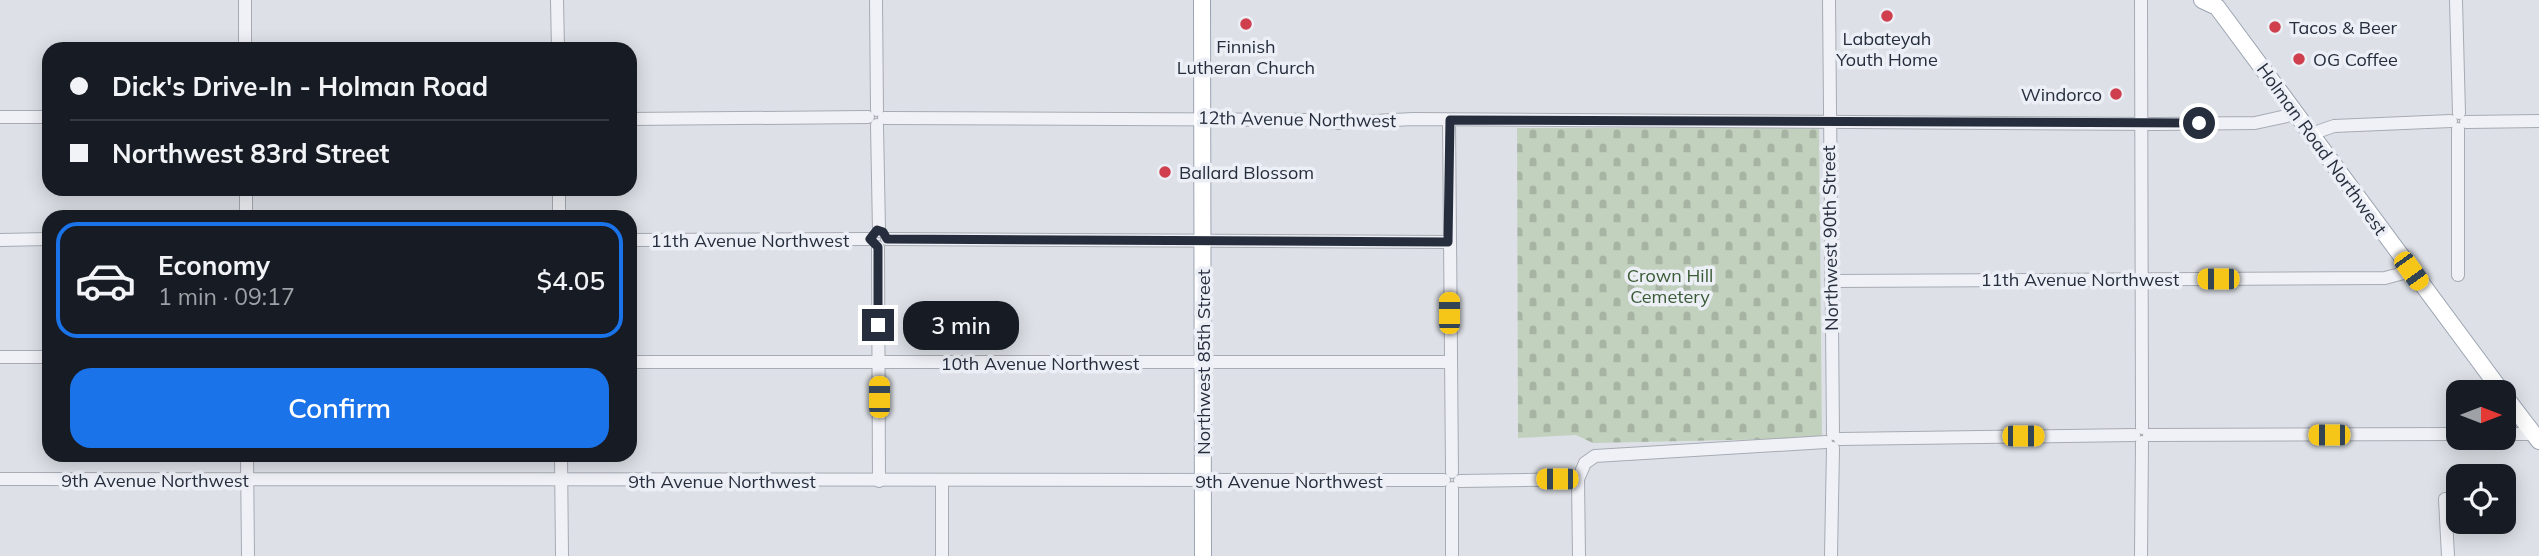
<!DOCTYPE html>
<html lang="en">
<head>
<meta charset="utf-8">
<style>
	body { margin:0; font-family:Mulish,sans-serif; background:#20242c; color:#f1f3f6; height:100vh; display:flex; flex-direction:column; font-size:26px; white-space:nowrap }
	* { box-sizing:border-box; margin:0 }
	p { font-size:23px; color:#9ea1a6 }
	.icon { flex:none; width:38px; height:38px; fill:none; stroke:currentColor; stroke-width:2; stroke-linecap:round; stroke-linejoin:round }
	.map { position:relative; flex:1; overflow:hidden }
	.sheet { position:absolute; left:42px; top:210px; width:595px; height:252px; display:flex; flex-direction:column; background:#171b24; border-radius:21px; box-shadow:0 4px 18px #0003 }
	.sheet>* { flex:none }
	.top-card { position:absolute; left:42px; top:42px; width:595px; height:154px; border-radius:21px; box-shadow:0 4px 18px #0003; display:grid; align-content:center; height:154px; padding:0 28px; background:#171b24 }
	.needle { width:46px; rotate:90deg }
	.tools { position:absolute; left:2446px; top:380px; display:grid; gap:14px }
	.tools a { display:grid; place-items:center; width:70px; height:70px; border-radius:14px; background:#171b24; box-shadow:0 4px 18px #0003; font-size:35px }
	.end { position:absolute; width:32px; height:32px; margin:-16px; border:9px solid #262e3e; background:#fff; box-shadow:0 0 0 4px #fff }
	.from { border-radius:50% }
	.bubble { position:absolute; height:49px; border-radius:21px; background:#171b24; box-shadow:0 4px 18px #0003; font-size:23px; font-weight:600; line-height:49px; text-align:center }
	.car { position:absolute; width:21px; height:42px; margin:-21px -10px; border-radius:9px; box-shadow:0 0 5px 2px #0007; background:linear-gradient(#f5c518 24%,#345 0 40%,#f5c518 0 76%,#345 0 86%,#f5c518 0) }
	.top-card b { display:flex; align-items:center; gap:24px; height:66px; font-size:26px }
	.top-card b+b { border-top:2px solid #363941 }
	.top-card i { width:18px; height:18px; background:#f1f3f6 }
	ul { padding:12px 0 0; list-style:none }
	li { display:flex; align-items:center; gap:21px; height:116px; margin:0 14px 10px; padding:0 14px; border:4px solid #363941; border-radius:21px }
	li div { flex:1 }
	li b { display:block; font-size:26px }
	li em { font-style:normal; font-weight:600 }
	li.on { border-color:#1a73e8 }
	li>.icon { width:63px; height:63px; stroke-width:1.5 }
	.button { display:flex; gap:14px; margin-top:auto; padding:14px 28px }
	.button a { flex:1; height:80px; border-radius:21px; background:#1a73e8; color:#fff; font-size:28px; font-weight:600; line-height:80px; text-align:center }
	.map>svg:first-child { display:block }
	.cemetery { fill:url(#cemetery-stones) }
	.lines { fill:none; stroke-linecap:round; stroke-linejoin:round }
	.minor-casing { stroke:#a6abb4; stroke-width:14 }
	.major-casing { stroke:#9ca4b3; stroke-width:18 }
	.minor { stroke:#f0f1f6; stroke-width:12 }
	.major { stroke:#fff; stroke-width:16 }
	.route { stroke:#262e3e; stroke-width:9 }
	.poi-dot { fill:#cf3f4d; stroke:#eceff5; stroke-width:2.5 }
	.labels { text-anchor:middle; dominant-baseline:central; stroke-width:7; stroke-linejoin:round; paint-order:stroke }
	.poi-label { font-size:18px; fill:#262e3e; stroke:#eceff5; text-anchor:start }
	.street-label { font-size:18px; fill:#262e3e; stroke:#eceff5 }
	.park-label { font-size:18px; fill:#395a34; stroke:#eceff5 }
</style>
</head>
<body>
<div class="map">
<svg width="2539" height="556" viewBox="0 0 2539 556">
	<defs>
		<pattern id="cemetery-stones" width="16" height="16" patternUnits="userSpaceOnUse" patternTransform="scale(1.75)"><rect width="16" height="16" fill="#c2d1be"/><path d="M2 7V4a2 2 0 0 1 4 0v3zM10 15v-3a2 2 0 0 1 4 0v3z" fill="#a7b4a4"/></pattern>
	</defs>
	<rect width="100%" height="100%" fill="#dde1e7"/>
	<path class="cemetery" d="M1819,127L1822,438L1593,443L1576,435L1518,438L1517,128Z"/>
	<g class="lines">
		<g class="minor-casing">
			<g id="minor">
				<path d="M245,0V49"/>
				<path d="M557,0L558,49"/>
				<path d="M876,0L877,110"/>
				<path d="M1829,0L1833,434"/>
				<path d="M2141,0L2142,428"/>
				<path d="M2456,0L2459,113"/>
				<path d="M0,117H49"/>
				<path d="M884,118L1318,120L1337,123L1413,119L2156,124L2255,123L2296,114"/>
				<path d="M630,119L868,117"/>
				<path d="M1449,120L1452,472"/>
				<path d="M2466,122L2539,121"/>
				<path d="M877,125L879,231"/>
				<path d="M2458,129V275"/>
				<path d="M2311,134L2334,126L2451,121"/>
				<path d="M246,189V217"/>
				<path d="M559,189V217"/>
				<path d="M887,239L1448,242"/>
				<path d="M0,240L49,239"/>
				<path d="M630,240L870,239"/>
				<path d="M878,247L879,481"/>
				<path d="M1831,281L2385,278L2411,271"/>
				<path d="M0,357H49"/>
				<path d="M630,362H1449"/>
				<path d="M2504,434H2539"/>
				<path d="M2149,435L2459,434"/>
				<path d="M1840,439L2134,435"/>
				<path d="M247,455L248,556"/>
				<path d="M561,455L562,556"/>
				<path d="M0,479L1444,480"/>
				<path d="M1578,479L1579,556"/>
				<path d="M1460,481L1578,479L1585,463L1595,456L1826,442"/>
				<path d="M1452,488V556"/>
				<path d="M2445,499L2448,556"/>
				<path d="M942,556V482"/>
				<path d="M1831,556L1833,448"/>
				<path d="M2141,556L2142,442"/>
			</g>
		</g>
		<g class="major-casing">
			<g id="major">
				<path d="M1202,0L1203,556"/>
				<path d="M2202,0L2217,7L2502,392"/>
				<path d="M2504,395L2539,441"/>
			</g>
		</g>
		<use href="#minor" class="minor"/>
		<use href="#major" class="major"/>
	</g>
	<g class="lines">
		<path class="route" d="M878,325V247L870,239L877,230L883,232L887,239L1448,242L1450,120L2199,123"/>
	</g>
	<g class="poi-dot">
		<circle cx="1887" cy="16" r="7"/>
		<circle cx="1246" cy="24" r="7"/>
		<circle cx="2275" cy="27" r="7"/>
		<circle cx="2299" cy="59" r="7"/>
		<circle cx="2116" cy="94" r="7"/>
		<circle cx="1165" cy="172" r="7"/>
	</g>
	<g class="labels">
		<g class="poi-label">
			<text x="2289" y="27">Tacos &amp; Beer</text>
			<text x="1887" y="38" text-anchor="middle">Labateyah<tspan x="1887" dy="21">Youth Home</tspan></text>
			<text x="1246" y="46" text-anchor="middle">Finnish<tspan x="1246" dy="21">Lutheran Church</tspan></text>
			<text x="2313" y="59">OG Coffee</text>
			<text x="2102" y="94" text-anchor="end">Windorco</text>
			<text x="1179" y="172">Ballard Blossom</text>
		</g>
		<g class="street-label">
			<text transform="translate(1297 119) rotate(1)">12th Avenue Northwest</text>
			<text transform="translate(2322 149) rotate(54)">Holman Road Northwest</text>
			<text transform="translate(1830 238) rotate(-91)">Northwest 90th Street</text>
			<text x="750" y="240">11th Avenue Northwest</text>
			<text x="2080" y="279">11th Avenue Northwest</text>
			<text transform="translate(1203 362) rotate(-90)">Northwest 85th Street</text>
			<text x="1040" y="363">10th Avenue Northwest</text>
			<text x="155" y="480">9th Avenue Northwest</text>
			<text x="722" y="481">9th Avenue Northwest</text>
			<text x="1289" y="481">9th Avenue Northwest</text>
		</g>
		<g class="park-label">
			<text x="1670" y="275">Crown Hill<tspan x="1670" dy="21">Cemetery</tspan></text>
		</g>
	</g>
</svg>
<div class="tools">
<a><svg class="needle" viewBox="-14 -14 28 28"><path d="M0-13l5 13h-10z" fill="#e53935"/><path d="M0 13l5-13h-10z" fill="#9ea1a6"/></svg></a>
<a><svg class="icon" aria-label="locate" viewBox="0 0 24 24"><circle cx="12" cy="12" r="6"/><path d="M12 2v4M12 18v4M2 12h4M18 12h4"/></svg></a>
</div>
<i class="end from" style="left:2199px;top:123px"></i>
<i class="end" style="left:878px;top:325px"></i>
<div class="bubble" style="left:903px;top:301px;width:116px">3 min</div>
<i class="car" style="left:2411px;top:271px;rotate:144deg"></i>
<i class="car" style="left:2218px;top:279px;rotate:270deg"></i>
<i class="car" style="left:1449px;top:313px;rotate:0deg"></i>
<i class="car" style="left:879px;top:397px;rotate:0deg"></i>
<i class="car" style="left:2329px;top:435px;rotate:270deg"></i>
<i class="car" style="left:2023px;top:436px;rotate:90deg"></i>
<i class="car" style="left:1557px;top:479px;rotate:270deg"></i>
<div class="top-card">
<b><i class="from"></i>Dick's Drive-In - Holman Road</b>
<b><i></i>Northwest 83rd Street</b>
</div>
<section class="sheet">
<ul>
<li class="on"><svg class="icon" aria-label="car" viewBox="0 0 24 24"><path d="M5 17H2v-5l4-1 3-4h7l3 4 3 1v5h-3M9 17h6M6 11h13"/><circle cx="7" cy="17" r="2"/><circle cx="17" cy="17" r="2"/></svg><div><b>Economy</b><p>1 min · 09:17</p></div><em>$4.05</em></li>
</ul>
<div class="button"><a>Confirm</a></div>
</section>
</div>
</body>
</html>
